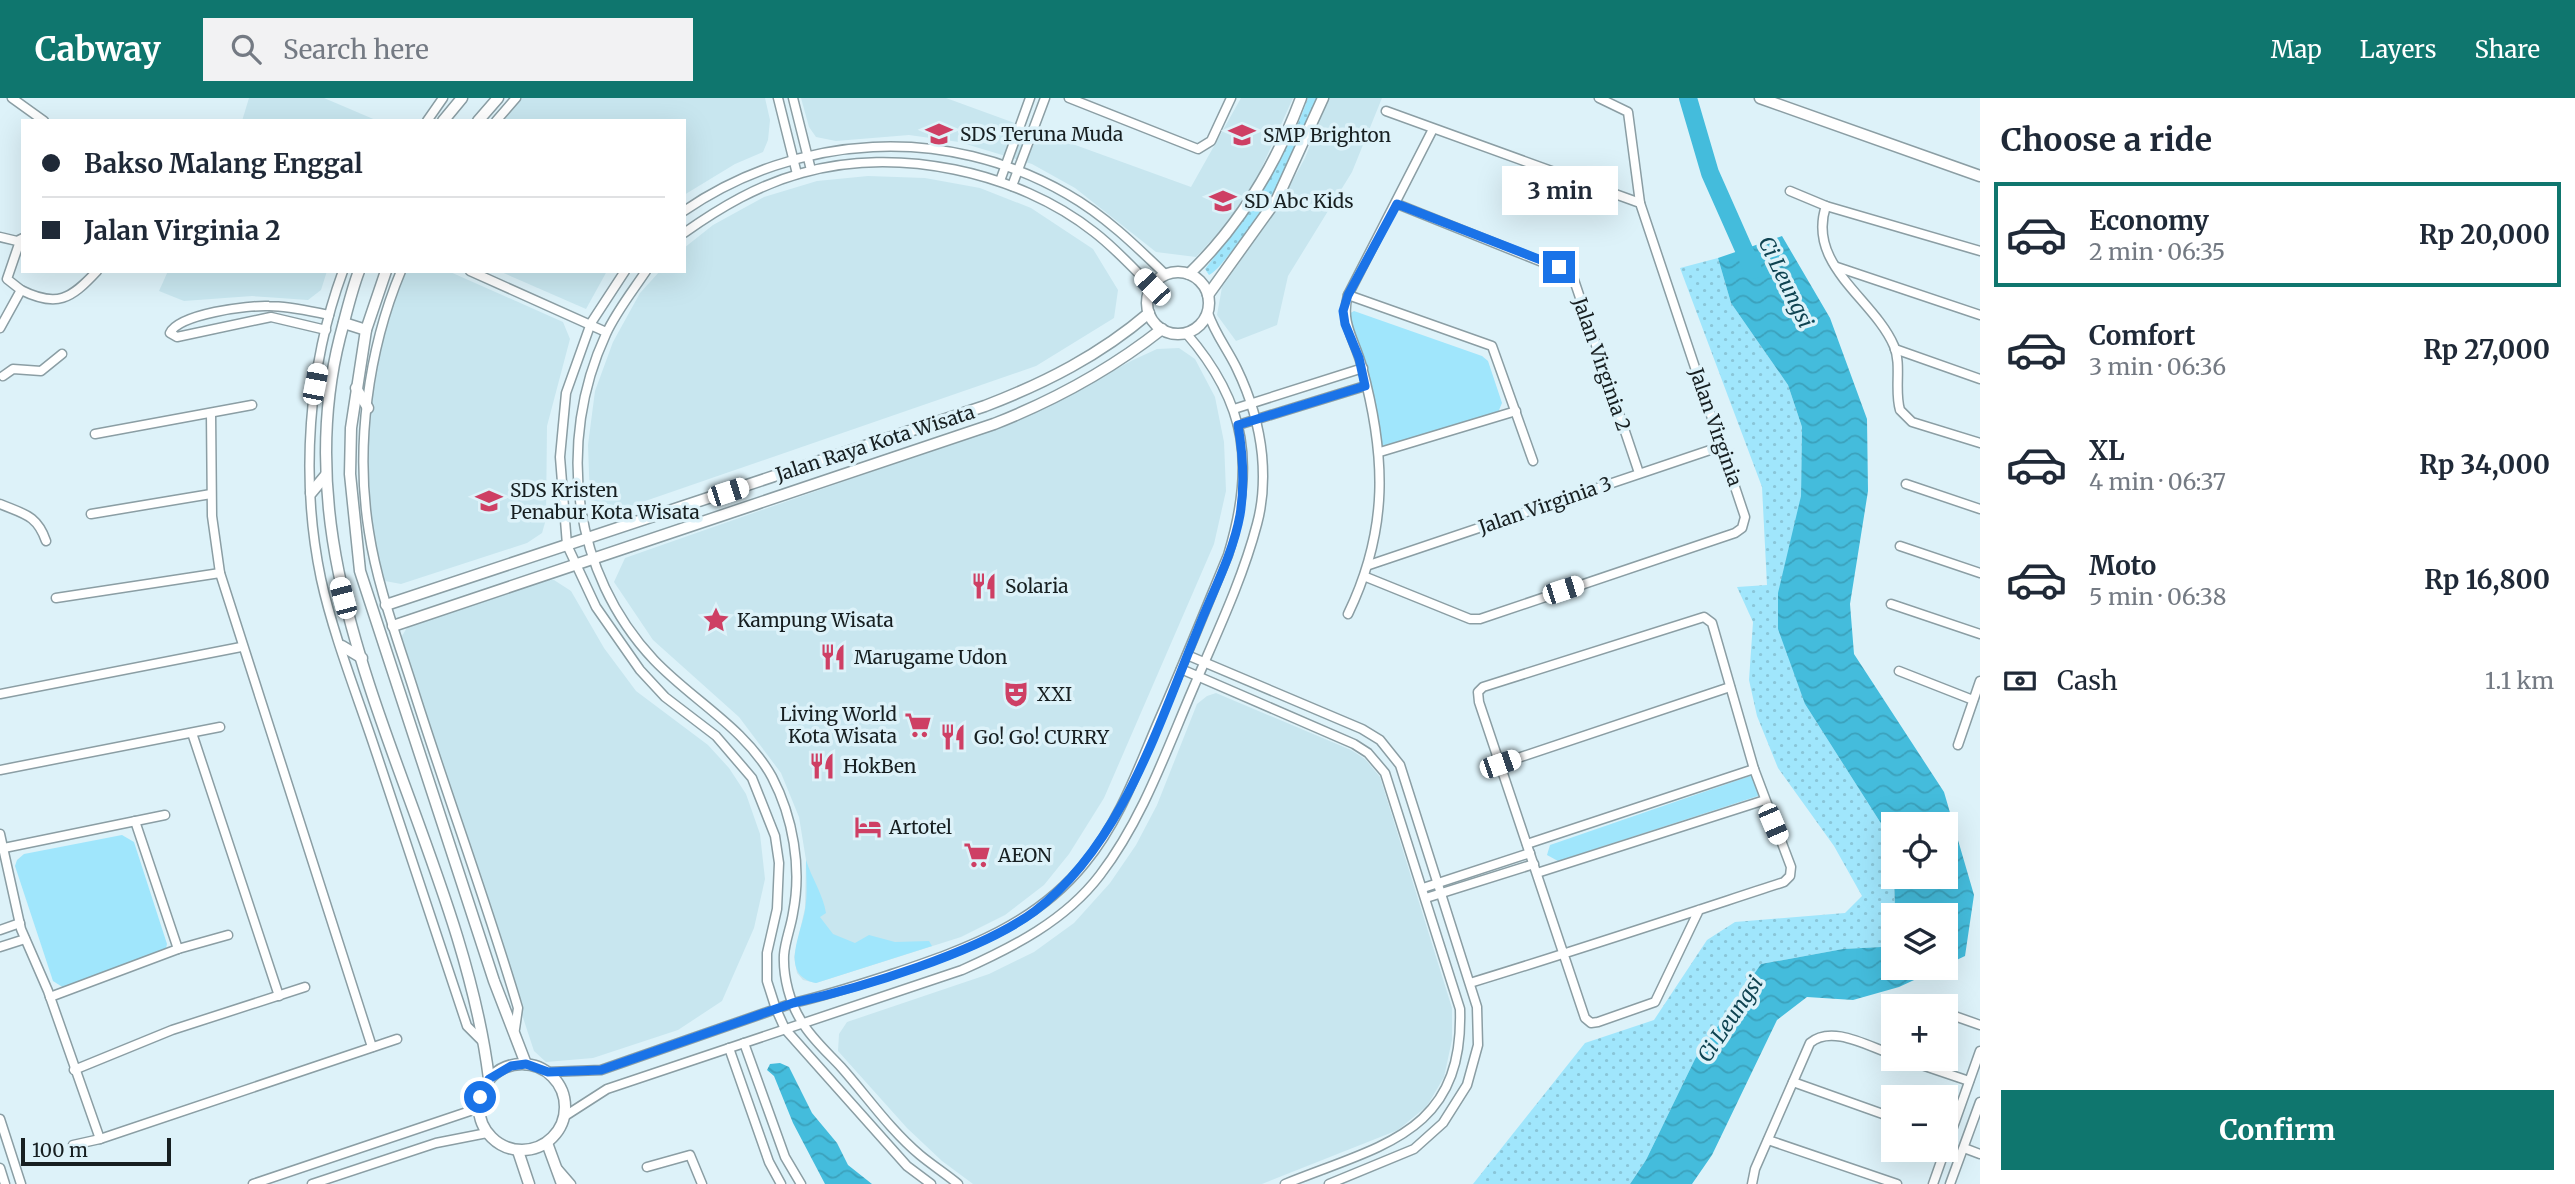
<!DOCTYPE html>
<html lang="en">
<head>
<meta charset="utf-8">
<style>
	body { margin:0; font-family:Merriweather,serif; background:#f2f2f3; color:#1f2937; height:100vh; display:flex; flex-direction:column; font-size:26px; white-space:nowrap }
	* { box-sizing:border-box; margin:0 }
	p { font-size:23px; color:#747a83 }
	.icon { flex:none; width:38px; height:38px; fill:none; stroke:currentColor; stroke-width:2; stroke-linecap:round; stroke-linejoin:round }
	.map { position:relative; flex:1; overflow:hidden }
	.side { display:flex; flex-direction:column; background:#fff; width:595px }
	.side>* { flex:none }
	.banner { position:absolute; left:21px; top:21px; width:665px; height:154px; border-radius:0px; box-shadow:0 7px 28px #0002; display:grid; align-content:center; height:154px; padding:0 21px; background:#fff }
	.tools { position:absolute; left:1881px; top:714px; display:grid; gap:14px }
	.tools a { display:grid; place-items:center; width:77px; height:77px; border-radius:0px; background:#fff; box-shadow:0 7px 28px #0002; font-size:35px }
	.scale { position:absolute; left:21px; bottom:18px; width:150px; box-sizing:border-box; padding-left:7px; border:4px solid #171f21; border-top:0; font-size:19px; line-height:24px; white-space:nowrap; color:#171f21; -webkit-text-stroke:5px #ddf2f9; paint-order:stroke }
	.end { position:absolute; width:32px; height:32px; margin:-16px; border:9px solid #1a73e8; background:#fff; box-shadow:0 0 0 4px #fff }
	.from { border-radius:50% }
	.bubble { position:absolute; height:49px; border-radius:0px; background:#fff; box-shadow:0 7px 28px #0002; font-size:23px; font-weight:700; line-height:49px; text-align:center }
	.car { position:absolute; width:21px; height:42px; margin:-21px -10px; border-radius:9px; box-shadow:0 0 5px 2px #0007; background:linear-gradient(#fff 24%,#345 0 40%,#fff 0 76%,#345 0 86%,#fff 0) }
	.banner b { display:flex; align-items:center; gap:24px; height:66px; font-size:26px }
	.banner b+b { border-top:2px solid #e0e1e3 }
	.banner i { width:18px; height:18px; background:#1f2937 }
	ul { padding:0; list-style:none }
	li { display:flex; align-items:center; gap:21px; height:105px; margin:0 14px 10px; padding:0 7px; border:4px solid transparent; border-radius:0px }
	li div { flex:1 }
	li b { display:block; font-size:26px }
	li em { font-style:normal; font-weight:700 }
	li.active { border-color:#0f766e }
	li>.icon { width:63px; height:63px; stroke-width:1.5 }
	h2 { padding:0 21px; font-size:32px; line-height:84px }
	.pay { display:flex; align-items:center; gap:18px; height:77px; padding:0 21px; font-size:26px }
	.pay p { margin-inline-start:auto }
	.action { display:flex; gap:14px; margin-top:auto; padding:14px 21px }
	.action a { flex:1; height:80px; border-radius:0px; background:#0f766e; color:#fff; font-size:28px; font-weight:700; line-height:80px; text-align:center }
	header { display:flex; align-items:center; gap:42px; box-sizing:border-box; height:98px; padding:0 35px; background:#0f766e; color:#fff }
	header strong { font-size:33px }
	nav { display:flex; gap:38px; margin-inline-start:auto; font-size:24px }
	.search { width:490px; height:63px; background:#f2f2f3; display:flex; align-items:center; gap:18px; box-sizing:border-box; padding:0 24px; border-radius:0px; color:#747a83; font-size:26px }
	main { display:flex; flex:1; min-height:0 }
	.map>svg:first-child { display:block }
	.built { fill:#c8e6ef }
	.grass { fill:url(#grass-dots) }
	.park { fill:#a0e6fc }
	.water { fill:url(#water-waves) }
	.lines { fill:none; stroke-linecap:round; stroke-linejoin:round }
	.river { stroke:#44bcdc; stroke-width:18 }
	.minor-casing { stroke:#8b9ea4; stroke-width:11 }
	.tertiary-casing { stroke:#8b9ea4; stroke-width:13 }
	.minor { stroke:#fff; stroke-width:8 }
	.tertiary { stroke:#fff; stroke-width:10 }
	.route { stroke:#1a73e8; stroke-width:9 }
	.labels { text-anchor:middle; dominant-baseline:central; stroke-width:7; stroke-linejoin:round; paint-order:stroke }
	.poi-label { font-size:19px; fill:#171f21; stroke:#ddf2f9; text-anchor:start }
	.street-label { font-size:19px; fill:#171f21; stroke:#ddf2f9 }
	.water-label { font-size:21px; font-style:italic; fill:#0f4351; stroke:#ddf2f9 }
</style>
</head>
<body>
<header>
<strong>Cabway</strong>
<div class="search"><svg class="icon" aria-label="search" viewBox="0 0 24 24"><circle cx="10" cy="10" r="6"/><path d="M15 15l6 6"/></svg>Search here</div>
<nav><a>Map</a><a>Layers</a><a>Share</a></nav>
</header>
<main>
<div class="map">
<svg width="1980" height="1086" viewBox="0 0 1980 1086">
	<defs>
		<pattern id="grass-dots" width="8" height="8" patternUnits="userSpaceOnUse" patternTransform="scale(1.75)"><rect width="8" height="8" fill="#a0e6fc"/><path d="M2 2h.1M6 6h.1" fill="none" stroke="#89c5d8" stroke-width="1.8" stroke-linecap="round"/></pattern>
		<pattern id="water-waves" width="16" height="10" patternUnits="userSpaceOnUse" patternTransform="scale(1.75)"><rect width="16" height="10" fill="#44bcdc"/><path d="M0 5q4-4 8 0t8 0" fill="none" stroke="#3ba1bc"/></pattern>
	</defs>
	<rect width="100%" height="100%" fill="#ddf2f9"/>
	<g class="built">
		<path d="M249,0H324L378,23H242Z"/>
		<path d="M520,0H765L770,22L768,42L763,54L735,66L684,97V23H498Z"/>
		<path d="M801,0H946L1191,89L1241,0H1293L1257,80L1229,123L1196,159L1156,154L1075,90L1032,66L959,44L909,37L836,43L816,39L809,29Z"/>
		<path d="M1329,0H1382L1352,74L1288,178L1277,227L1236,243L1217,217L1222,189L1276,113L1305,60Z"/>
		<path d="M868,78L925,80L980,90L1031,110L1093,151L1118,192L1114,220L1036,268L625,410L590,402L588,347L595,293L613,244L640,195L660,173H684V150L713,127L764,99L817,83Z"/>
		<path d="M168,173H327L321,192L308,202L252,198L184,203L159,193Z"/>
		<path d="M406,173H448L563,224L570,241L547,328L546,421L542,435L527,445L401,486L385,483L377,474L363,349L383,228Z"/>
		<path d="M499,173H607L586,211Z"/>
		<path d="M1179,250L1195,261L1215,299L1224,344L1226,393L1214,446L1104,700L1069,756L1044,787L1005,817L961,839L816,885L803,882L797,875L794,859L805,810L806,762L799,719L781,675L739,619L653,542L614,484L625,460L1022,321L1133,262L1157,251Z"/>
		<path d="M540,482H554L571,493L604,550L636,593L708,647L729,670L746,696L760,736L765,781L754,830L722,903L678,932L593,960L546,964L534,953L399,543L408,528Z"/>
		<path d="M1216,595L1351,652L1365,661L1380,679L1452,910V942L1444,979L1427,1008L1398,1032L1262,1086H973L942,1063L907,1030L838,953L839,936L847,924L989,876L1034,854L1074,825L1110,785L1136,747L1157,707L1197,606L1207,598Z"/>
	</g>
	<g class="grass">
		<path d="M1308,0H1317C1296,56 1270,108 1232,153C1225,161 1218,172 1209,177L1205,171C1247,117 1285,65 1308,0Z"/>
		<path d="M1718,160L1731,205L1788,287L1802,329L1801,398L1795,436L1805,606L1882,727L1893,771L1895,817L1893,832L1881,849L1843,851L1761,866L1695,961L1646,1062L1630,1086H1473L1585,945L1654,922L1707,842L1735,824L1845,815L1862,798L1834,748L1778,670L1757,618L1749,582L1753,524L1737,489L1767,487L1762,389L1680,170Z"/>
	</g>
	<g class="park">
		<path d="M1354,213L1482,258L1488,263L1502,305L1497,317L1382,350L1377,345L1347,217Z"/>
		<path d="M1750,678L1756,679L1761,692L1758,698L1558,763L1547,757L1550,747Z"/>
		<path d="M122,737L134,744L167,846L165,854L64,890L53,883L15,768L17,762L24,756Z"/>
		<path d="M806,762C812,781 823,796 826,815L820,819L833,836L855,845L869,837L895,844L929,843L932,848L816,885C779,877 801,837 805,812C808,796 806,778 806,762Z"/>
	</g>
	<g class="water">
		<path d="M1782,138L1830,220L1867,321L1868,393L1850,506L1854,556L1944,694L1974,797L1965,858L1946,867V817H1895L1894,779H1946V726H1894L1893,773L1882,727L1805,606L1778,531V495L1801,398L1802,329L1788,287L1731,205L1718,160Z"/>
		<path d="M1893,832L1894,870H1940L1899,889L1853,902L1807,899L1777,922L1712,1057L1692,1086H1630L1646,1062L1695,961L1761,866L1843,851L1881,849Z"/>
		<path d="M780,965L789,969L812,1015L837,1045L848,1067L872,1086H825L793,1025L774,978L767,972L770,966Z"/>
	</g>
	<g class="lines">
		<path class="river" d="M1688,0L1710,75L1753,172"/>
		<g class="minor-casing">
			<g id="minor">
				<path d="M12,0L44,23"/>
				<path d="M778,0L797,76"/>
				<path d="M793,0L811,72"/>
				<path d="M1069,0L1198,51L1211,43L1231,0"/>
				<path d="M1599,0L1628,14L1640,105"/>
				<path d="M427,23L443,0"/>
				<path d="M496,23L516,0"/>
				<path d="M1000,83L1030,0"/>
				<path d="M1012,88L1045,0"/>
				<path d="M1790,93L1826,108L1980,153"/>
				<path d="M1397,106L1572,176L1639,375"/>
				<path d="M1826,108C1806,167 1874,201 1894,248C1902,267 1894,292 1900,312L1912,324L1980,345"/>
				<path d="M684,113C798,35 946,26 1067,96C1104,117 1135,147 1166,177"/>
				<path d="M684,135C721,109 758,87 802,75C896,48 1017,73 1094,134C1115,150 1133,170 1152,189"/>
				<path d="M0,139L17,143L23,140"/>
				<path d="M20,143L7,181L21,192"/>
				<path d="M1837,169L1980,217"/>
				<path d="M343,173C308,268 300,381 321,481C334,540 358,599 377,657C407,747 437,837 467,928L482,943"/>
				<path d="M401,173C368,252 355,349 369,434C377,486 396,537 412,587C446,695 486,802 518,910L515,931"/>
				<path d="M470,173L606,234"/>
				<path d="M625,173L591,225L566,295L560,359L567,447L596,509L640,572L665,599L716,638L752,680L775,738L779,765L777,811L767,855V883L776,911L785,931L907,1068L931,1086"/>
				<path d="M646,173C632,194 616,214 606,236C556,344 572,475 654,562C692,602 745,630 772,679C793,719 802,770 793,815C791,829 785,843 784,857C783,879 790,906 802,924C811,940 828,955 841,969C866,997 890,1032 920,1057C932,1067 946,1076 958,1086"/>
				<path d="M1348,197L1492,248L1533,363"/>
				<path d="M0,230L21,192C57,210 71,201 97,173"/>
				<path d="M326,232L271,219L177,239L170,235C179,216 248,207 269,208C289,208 309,213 329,217"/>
				<path d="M1895,251L1980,281"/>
				<path d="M3,278L13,271L41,273L62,256"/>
				<path d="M1234,311L1363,270"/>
				<path d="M211,315L212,418L220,475L372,949"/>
				<path d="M1238,327L1365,288"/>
				<path d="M95,336L252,307"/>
				<path d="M1380,354L1516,313"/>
				<path d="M1906,386L1980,411"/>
				<path d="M0,406C24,416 37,417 46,443"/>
				<path d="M91,416L211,396"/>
				<path d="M1900,448L1980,475"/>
				<path d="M1369,467L1722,348"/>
				<path d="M1366,479L1470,521H1480L1735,435L1742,430L1745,419L1640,105L1386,13"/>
				<path d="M56,500L220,475"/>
				<path d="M1891,506L1980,536"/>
				<path d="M1348,516C1389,431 1386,358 1362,269C1355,242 1340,225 1348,197L1433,31"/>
				<path d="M1187,557L1362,631L1380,642L1400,667L1477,909L1478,947L1467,987L1443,1025L1414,1051L1329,1086"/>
				<path d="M1181,571L1354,646L1368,655L1385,675L1460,911C1464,1036 1381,1047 1285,1086"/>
				<path d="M1899,573L1973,602"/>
				<path d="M0,596L241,549"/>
				<path d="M192,635L279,898"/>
				<path d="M1958,647L1980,583"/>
				<path d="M1500,666L1730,589"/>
				<path d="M0,672L220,629"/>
				<path d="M135,723L178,851"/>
				<path d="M0,736L21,831L48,893L100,1041"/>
				<path d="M1527,746L1754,671"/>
				<path d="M4,750L165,717"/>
				<path d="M1537,775L1765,702"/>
				<path d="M1423,790L1530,755"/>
				<path d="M1426,800L1534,766"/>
				<path d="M0,832L20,825"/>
				<path d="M0,849L25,841"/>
				<path d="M1470,885C1575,853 1680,818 1784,784L1790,778L1791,769L1754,671L1712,525L1704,519L1483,589L1478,594L1479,604C1514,709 1550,814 1585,920L1591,925L1598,924L1655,904L1699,812"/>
				<path d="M50,899L178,851L228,837"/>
				<path d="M1946,915L1980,927"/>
				<path d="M744,945L785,1059L801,1086"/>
				<path d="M729,950L769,1064L781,1086"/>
				<path d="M1904,961L1969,983"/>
				<path d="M74,972L172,932L305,889"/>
				<path d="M548,974L601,972L793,905C828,897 861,886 895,875C966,851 1036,826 1085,765C1118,725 1136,676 1156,629C1181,572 1204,515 1228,457C1255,369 1248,306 1186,235"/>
				<path d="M1793,984L1894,1020"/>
				<path d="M565,1018L607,991L962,872C1013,849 1065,823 1100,777C1142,722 1165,656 1192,593C1215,539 1242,483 1257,426C1263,404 1264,379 1262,357C1259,327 1250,298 1237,271C1228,252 1215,236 1208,215"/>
				<path d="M0,1021L21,1086"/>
				<path d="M1768,1042L1897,1086"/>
				<path d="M73,1047L100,1041L397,941"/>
				<path d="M1946,1049L1980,953"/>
				<path d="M1964,1050L1980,1056"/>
				<path d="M647,1069L690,1057L702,1086"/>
				<path d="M0,1070L5,1086"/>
				<path d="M558,1071L571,1086"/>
				<path d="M253,1086L479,1010"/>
				<path d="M312,1086L436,1045L487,1035"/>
				<path d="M1752,1086L1755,1071L1810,945C1832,926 1869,949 1894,957"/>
				<path d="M1933,1086L1945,1052"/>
				<path d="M1950,1086L1980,1004"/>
			</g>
		</g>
		<g class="tertiary-casing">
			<g id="tertiary">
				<path d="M1760,0L1980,78"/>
				<path d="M443,23L462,0"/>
				<path d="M478,23L498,0"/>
				<path d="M359,173C351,194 346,217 340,239C274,500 458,730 489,981"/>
				<path d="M386,173L366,232L351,330L350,376L360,473L494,883L526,966"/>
				<circle cx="1178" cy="205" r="31"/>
				<path d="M1189,176C1241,126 1276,67 1301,0"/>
				<path d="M1208,197L1277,101L1323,0"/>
				<path d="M344,225L366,232"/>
				<path d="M356,290L368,310"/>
				<path d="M311,395L326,377"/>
				<path d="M386,507L985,308C1045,285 1100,257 1149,215"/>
				<path d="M393,528L994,326C1055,302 1110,272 1162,231"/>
				<path d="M342,548L362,560"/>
				<circle cx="522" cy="1009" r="43"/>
				<path d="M547,1045L562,1086"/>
				<path d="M518,1053L529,1086"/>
			</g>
		</g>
		<use href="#minor" class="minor"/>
		<use href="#tertiary" class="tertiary"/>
	</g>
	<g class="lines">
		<path class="route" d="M480,999L489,981L511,968L526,966L548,974L601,972L793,905C861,890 980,854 1035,813C1121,748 1158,628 1198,531C1212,495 1233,456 1240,417C1245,387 1243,357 1238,327L1365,288L1359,260L1345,226L1343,213L1348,197L1397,106L1559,169"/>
	</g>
	<defs>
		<g id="school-bare" transform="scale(2.1)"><path d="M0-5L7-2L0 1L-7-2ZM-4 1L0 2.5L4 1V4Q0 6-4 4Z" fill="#ce3f64" stroke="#ddf2f9" stroke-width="2.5" paint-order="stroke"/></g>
		<g id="restaurant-bare" transform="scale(2.1)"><path d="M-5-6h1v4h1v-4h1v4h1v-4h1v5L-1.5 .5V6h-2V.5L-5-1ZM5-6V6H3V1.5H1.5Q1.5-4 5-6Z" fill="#ce3f64" stroke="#ddf2f9" stroke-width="2.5" paint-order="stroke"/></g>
		<g id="sight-bare" transform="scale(2.1)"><path d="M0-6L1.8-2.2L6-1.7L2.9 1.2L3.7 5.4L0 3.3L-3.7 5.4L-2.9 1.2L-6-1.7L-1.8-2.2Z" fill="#ce3f64" stroke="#ddf2f9" stroke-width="2.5" paint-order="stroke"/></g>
		<g id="theatre-bare" transform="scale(2.1)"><path d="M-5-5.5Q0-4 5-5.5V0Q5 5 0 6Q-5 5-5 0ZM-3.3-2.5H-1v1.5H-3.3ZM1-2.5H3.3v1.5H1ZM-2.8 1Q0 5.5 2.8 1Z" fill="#ce3f64" stroke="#ddf2f9" stroke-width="2.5" paint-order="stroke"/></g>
		<g id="supermarket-bare" transform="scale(2.1)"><path d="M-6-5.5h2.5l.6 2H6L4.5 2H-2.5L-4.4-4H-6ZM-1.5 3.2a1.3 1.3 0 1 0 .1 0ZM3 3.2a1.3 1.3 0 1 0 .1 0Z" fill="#ce3f64" stroke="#ddf2f9" stroke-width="2.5" paint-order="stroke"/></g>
		<g id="hotel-bare" transform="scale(2.1)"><path d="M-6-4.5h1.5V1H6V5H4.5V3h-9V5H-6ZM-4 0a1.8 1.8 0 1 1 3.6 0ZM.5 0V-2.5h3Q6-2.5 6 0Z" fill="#ce3f64" stroke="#ddf2f9" stroke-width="2.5" paint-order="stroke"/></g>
	</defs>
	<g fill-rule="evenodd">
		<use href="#school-bare" x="939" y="36"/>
		<use href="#school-bare" x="1242" y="37"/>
		<use href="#school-bare" x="1223" y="103"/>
		<use href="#school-bare" x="489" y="403"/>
		<use href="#restaurant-bare" x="984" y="488"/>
		<use href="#sight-bare" x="716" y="522"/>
		<use href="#restaurant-bare" x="833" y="559"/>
		<use href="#theatre-bare" x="1016" y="596"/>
		<use href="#supermarket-bare" x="918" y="627"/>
		<use href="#restaurant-bare" x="953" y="639"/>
		<use href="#restaurant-bare" x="822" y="668"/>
		<use href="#hotel-bare" x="868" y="729"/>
		<use href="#supermarket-bare" x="977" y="757"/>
	</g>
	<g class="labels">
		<g class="poi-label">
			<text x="960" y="36">SDS Teruna Muda</text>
			<text x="1263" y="37">SMP Brighton</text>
			<text x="1244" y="103">SD Abc Kids</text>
			<text x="510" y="392">SDS Kristen<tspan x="510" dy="22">Penabur Kota Wisata</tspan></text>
			<text x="1005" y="488">Solaria</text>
			<text x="737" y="522">Kampung Wisata</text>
			<text x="854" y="559">Marugame Udon</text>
			<text x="1037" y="596">XXI</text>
			<text x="897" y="616" text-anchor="end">Living World<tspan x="897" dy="22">Kota Wisata</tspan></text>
			<text x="974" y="639">Go! Go! CURRY</text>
			<text x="843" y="668">HokBen</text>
			<text x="889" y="729">Artotel</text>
			<text x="998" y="757">AEON</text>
		</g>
		<g class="street-label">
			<text transform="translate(1602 266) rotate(71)">Jalan Virginia 2</text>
			<text transform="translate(1716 329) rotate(71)">Jalan Virginia</text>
			<text transform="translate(875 345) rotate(-18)">Jalan Raya Kota Wisata</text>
			<text transform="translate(1545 407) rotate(-19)">Jalan Virginia 3</text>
		</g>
		<g class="water-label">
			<text transform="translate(1786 184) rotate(64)">Ci Leungsi</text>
			<text transform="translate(1730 921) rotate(-56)">Ci Leungsi</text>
		</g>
	</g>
</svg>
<div class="tools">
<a><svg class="icon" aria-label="locate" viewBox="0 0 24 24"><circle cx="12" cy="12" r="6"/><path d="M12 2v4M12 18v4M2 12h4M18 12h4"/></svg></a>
<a><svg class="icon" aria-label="layers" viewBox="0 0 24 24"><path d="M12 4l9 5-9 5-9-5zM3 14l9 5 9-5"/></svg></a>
<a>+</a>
<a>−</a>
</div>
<div class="scale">100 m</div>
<i class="end from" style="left:480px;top:999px"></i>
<i class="end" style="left:1559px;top:169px"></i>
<div class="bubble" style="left:1502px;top:68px;width:116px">3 min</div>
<i class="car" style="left:1152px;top:189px;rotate:316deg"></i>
<i class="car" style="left:315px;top:286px;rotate:11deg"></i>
<i class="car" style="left:728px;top:394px;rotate:72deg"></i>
<i class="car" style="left:1563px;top:492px;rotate:72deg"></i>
<i class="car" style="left:343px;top:500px;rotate:345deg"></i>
<i class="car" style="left:1500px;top:666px;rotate:71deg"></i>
<i class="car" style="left:1773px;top:726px;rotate:157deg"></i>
<div class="banner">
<b><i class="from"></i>Bakso Malang Enggal</b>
<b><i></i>Jalan Virginia 2</b>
</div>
</div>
<section class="side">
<h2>Choose a ride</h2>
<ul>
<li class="active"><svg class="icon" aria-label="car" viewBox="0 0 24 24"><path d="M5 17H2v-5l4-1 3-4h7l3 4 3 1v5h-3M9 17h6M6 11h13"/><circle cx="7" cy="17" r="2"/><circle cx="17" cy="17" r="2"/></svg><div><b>Economy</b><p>2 min · 06:35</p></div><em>Rp 20,000</em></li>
<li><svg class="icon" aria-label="car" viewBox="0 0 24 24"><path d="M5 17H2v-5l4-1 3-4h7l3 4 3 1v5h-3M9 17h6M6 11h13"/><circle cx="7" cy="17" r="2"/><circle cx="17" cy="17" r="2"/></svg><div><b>Comfort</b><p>3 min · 06:36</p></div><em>Rp 27,000</em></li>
<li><svg class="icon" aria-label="car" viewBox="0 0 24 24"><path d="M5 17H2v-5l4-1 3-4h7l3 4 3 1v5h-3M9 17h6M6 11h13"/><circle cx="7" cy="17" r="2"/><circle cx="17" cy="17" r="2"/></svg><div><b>XL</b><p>4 min · 06:37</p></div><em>Rp 34,000</em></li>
<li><svg class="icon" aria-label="car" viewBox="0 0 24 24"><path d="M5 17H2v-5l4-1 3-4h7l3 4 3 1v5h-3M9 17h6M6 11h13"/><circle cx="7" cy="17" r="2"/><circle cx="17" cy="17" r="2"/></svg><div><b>Moto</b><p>5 min · 06:38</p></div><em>Rp 16,800</em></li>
</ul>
<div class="pay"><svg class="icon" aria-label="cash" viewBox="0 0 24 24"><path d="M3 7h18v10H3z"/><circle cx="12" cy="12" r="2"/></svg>Cash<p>1.1 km</p></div>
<div class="action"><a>Confirm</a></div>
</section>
</main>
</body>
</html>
